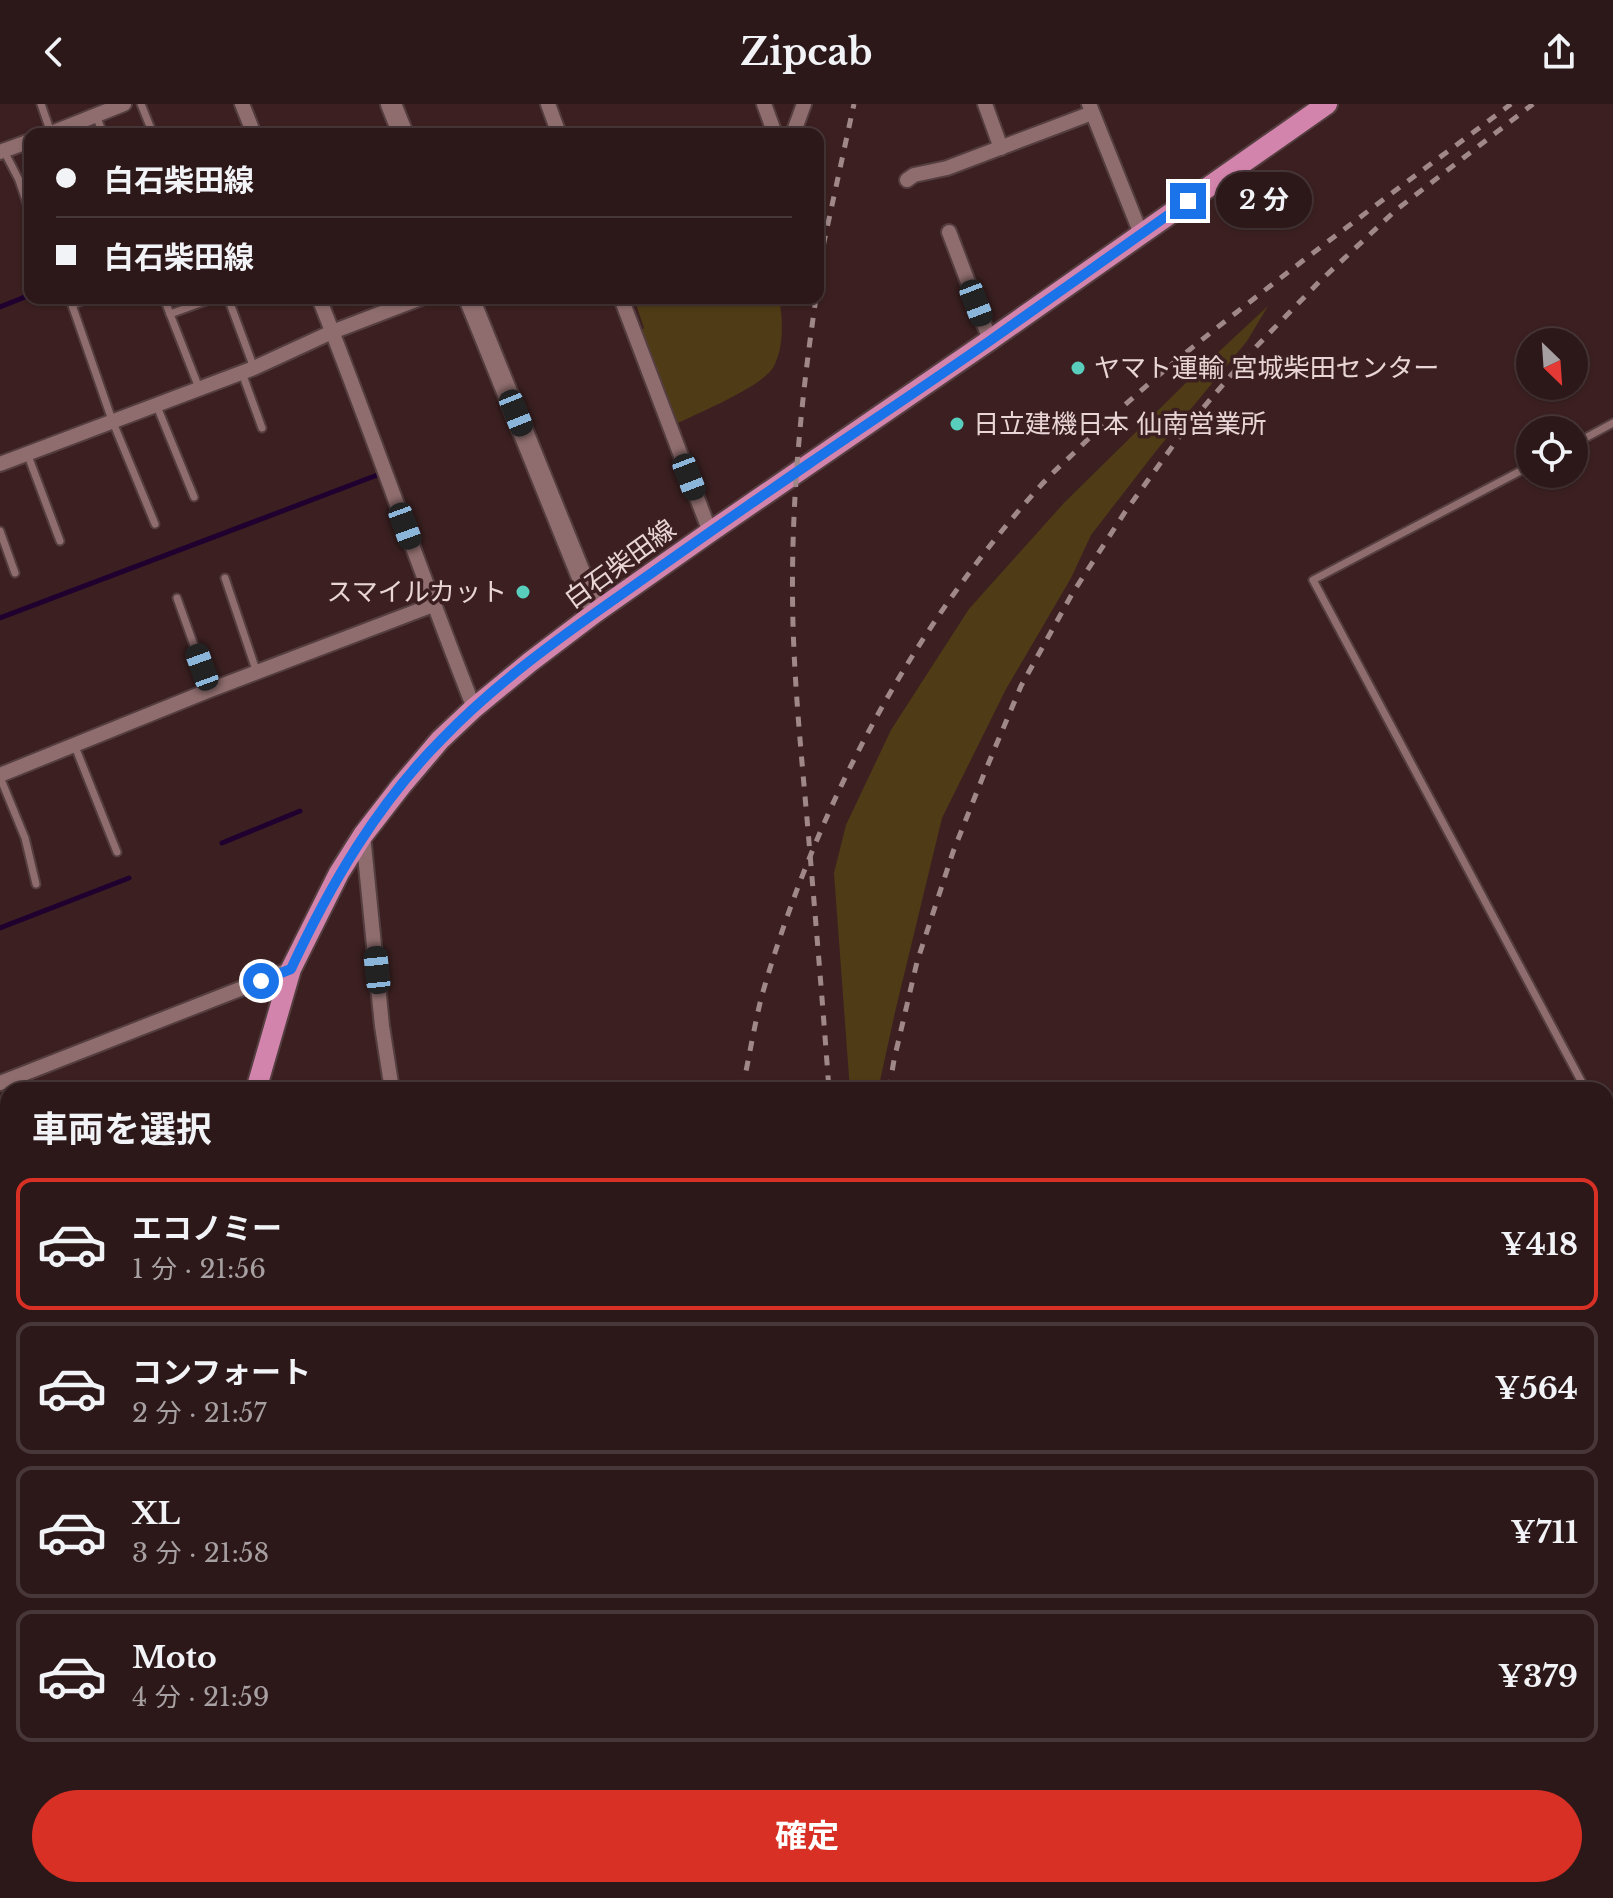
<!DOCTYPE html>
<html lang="ja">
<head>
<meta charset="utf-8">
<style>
	body { margin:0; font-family:"Libre Baskerville","Noto Sans JP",serif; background:#392526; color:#f1f3f6; height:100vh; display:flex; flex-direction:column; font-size:30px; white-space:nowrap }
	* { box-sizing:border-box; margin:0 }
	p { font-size:26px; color:#a7a0a2 }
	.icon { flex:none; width:44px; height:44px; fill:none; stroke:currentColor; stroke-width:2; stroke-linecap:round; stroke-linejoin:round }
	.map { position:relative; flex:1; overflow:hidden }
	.drawer { position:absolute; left:0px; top:978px; width:1614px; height:816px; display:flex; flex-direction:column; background:#2d1819; border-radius:24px 24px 0 0; box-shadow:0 2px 6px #0004,0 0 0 2px #483738 }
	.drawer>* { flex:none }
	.guide { position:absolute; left:24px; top:24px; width:800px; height:176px; border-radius:16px; box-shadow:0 2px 6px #0004,0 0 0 2px #483738; display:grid; align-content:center; height:176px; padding:0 32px; background:#2d1819 }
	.needle { width:52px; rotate:155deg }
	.tools { position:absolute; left:1516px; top:224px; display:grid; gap:16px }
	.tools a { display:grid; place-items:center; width:72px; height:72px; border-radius:50%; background:#2d1819; box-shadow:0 2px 6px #0004,0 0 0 2px #483738; font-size:40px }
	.end { position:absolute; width:36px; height:36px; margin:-18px; border:10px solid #1a73e8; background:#fff; box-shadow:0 0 0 4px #fff }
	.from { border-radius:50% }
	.bubble { position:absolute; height:56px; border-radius:28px; background:#2d1819; box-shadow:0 2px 6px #0004,0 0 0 2px #483738; font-size:26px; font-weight:700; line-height:56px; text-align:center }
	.car { position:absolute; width:24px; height:48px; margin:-24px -12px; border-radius:10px; box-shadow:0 0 6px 2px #0007; background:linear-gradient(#222 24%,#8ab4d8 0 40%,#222 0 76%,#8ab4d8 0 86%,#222 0) }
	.guide b { display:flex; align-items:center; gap:28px; height:76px; font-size:30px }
	.guide b+b { border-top:2px solid #483738 }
	.guide i { width:20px; height:20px; background:#f1f3f6 }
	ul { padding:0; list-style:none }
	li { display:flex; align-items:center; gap:24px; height:132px; margin:0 16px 12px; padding:0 16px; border:4px solid #483738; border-radius:16px }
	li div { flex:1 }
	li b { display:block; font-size:30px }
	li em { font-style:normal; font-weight:700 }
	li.on { border-color:#d93025 }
	li>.icon { width:72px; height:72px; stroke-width:1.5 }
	h2 { padding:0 32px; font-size:36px; line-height:96px }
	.button { display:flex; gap:16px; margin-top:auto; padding:16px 32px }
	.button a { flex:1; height:92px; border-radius:48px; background:#d93025; color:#fff; font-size:32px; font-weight:700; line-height:92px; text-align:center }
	header { display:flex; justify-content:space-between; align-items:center; height:104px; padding:0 32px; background:#2d1819; font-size:36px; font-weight:700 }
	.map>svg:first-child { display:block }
	.green { fill:#4f3c16 }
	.water { fill:#1f002f }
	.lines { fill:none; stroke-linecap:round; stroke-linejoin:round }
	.stream { stroke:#1f002f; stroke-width:5 }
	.lane-casing { stroke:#553e40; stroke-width:11 }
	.street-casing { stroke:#553e40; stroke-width:18 }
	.secondary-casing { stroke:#553e40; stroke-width:24 }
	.primary-casing { stroke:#553e40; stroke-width:24 }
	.highway-casing { stroke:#553e40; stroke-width:28 }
	.lane { stroke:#8f6d6e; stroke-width:7 }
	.street { stroke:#8f6d6e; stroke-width:14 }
	.secondary { stroke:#8f6d6e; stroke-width:20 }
	.primary { stroke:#d284ac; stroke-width:20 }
	.highway { stroke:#ff94d5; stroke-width:24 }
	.rail { stroke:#a08889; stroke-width:5; stroke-dasharray:10 10; stroke-linecap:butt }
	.route { stroke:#1a73e8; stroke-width:10 }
	.poi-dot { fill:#5acebd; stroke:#3c2021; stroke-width:3 }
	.labels { text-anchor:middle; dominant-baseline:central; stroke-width:7; stroke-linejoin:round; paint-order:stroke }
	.poi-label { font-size:26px; fill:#e9d5d6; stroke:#3c2021; text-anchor:start }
	.street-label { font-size:26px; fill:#e9d5d6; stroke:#3c2021 }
</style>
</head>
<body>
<header><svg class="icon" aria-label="back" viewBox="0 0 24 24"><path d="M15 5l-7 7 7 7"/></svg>Zipcab<svg class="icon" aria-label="share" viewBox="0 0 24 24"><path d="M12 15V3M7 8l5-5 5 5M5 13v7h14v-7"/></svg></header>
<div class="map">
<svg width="1613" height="1794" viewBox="0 0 1613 1794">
	<rect width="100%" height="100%" fill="#3c2021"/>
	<g class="green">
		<path d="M634,194H779C783,214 784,243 774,262C764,282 700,308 678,319L641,227L644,224Z"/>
		<path d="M1268,202L1247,237L1156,347L1091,431L1071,474L1006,585L942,714L895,908L878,986H850L834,769L846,721L891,626L969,505L1064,399L1197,268Z"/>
		<path d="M1613,1668V1794H1366L1384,1786H1606V1672Z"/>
	</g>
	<g class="water">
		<path d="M1613,1282V1605L1606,1607V1285Z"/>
		<path d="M145,1786H1082L1053,1794H117Z"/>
	</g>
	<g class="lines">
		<g class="stream">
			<path d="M0,203L30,191"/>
			<path d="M0,514L380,370"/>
			<path d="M222,739L300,707"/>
			<path d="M0,824L129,774"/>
		</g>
		<g class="lane-casing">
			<g id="lane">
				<path d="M41,0L51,29"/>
				<path d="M141,0L153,30"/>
				<path d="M96,11L103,30"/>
				<path d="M4,47L19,76L30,108"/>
				<path d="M89,194L72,201L112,316L155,420"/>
				<path d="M164,194L170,210"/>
				<path d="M228,194L254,264"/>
				<path d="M242,269L262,324"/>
				<path d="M199,284L170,210L214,194"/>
				<path d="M156,300L194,393"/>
				<path d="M1574,340L1613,319"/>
				<path d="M27,349L60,437"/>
				<path d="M1530,362L1313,476L1586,986"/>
				<path d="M0,427L15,469"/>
				<path d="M225,474L257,569"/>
				<path d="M177,494L210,586"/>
				<path d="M74,640L117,748"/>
				<path d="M0,673L25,734L36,780"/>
				<path d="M1606,1024L1613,1037"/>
				<path d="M0,1564L8,1561"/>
			</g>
		</g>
		<g class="street-casing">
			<g id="street">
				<path d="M242,0L254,30"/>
				<path d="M548,0L559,30"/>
				<path d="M764,0L775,30"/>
				<path d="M985,0L1001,44"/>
				<path d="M1089,0L1141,130"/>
				<path d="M49,30L124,0"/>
				<path d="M793,30L804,0"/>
				<path d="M0,48L30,37"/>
				<path d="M907,76L914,71L947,64L1092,9"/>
				<path d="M949,128L990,236"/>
				<path d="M319,194C373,330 420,468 474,604"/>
				<path d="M621,194L710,428"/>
				<path d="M0,360L254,264L332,228L421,194"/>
				<path d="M0,671L210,586L433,501"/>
				<path d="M363,731L382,922L392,986"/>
				<path d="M0,979L291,865"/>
				<path d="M0,1261L8,1253"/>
				<path d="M1606,1658L1613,1655"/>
				<path d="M0,1734L8,1732"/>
				<path d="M1333,1794L1349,1786"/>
			</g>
		</g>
		<g class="secondary-casing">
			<g id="secondary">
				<path d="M391,0L403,30"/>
				<path d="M469,194L596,508"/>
				<path d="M1606,1087L1613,1083"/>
			</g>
		</g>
		<g class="primary-casing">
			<path id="primary" d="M256,986L291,865L339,769L363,731L401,682L440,636L474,604L530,558L596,508L710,428L990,236L1327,0"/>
		</g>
		<g class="highway-casing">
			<g id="highway">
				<path d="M0,1233L8,1240"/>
				<path d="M372,1786L374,1794"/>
			</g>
		</g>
		<use href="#lane" class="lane"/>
		<use href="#street" class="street"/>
		<use href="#secondary" class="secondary"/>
		<use href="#primary" class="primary"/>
		<use href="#highway" class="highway"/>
		<g class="rail">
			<path d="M818,181L824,138L854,0"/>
			<path d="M816,194C800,302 790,411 793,520C795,593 803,666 809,738C816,821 823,903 829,986"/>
			<path d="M742,986C749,955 754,922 762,891C817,701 910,526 1043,379C1055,366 1068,355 1080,343C1130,294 1183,250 1237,208C1327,137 1419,69 1511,0"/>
			<path d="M889,986L894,956L917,858L953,748L984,670L1021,582L1072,490L1125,408L1185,325L1250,249L1320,177L1396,106L1533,0"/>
			<path d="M803,1786L805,1794"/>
			<path d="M900,1786V1794"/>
		</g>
	</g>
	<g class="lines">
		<path class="route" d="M261,877L291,865C330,781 377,700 443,634C496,579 559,534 622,490C684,446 747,402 810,359C870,318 931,278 991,236C1057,190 1122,143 1188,97"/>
	</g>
	<g class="poi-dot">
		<circle cx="1078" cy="264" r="8"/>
		<circle cx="957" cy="320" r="8"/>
		<circle cx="523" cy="488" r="8"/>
	</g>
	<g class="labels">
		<g class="poi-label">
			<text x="1094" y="264">ヤマト運輸 宮城柴田センター</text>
			<text x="973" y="320">日立建機日本 仙南営業所</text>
			<text x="507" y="488" text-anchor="end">スマイルカット</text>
		</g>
		<g class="street-label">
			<text transform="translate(620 460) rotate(-36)">白石柴田線</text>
		</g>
	</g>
</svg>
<div class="tools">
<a><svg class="needle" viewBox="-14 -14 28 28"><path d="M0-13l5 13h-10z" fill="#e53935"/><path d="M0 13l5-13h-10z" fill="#a7a0a2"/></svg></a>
<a><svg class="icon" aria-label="locate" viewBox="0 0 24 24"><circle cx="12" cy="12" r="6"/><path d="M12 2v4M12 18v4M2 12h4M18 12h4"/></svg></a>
</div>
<i class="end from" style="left:261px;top:877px"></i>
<i class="end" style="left:1188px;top:97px"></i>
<div class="bubble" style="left:1216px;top:68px;width:96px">2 分</div>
<i class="car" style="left:976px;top:199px;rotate:159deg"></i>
<i class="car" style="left:516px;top:309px;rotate:158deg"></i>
<i class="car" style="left:689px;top:373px;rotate:159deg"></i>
<i class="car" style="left:405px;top:422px;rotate:160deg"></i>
<i class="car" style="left:202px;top:563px;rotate:340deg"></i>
<i class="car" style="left:377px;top:866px;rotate:354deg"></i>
<div class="guide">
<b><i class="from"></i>白石柴田線</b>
<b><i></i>白石柴田線</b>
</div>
<section class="drawer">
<h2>車両を選択</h2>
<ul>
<li class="on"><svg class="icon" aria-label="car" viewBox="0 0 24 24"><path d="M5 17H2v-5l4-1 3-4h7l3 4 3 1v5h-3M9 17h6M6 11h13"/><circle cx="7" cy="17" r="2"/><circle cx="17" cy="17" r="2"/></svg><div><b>エコノミー</b><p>1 分 · 21:56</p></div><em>¥418</em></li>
<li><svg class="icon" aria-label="car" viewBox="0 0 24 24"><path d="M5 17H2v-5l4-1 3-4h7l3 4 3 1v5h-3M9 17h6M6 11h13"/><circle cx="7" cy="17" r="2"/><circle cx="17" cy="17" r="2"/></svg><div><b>コンフォート</b><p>2 分 · 21:57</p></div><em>¥564</em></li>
<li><svg class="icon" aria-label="car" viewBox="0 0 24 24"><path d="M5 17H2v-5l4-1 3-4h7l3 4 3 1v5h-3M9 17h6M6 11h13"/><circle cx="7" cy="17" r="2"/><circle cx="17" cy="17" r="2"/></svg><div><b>XL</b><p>3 分 · 21:58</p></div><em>¥711</em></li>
<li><svg class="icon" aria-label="car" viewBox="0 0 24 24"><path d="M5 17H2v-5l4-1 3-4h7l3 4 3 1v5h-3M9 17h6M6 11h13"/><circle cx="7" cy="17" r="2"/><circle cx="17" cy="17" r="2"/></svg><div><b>Moto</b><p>4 分 · 21:59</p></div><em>¥379</em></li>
</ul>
<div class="button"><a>確定</a></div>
</section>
</div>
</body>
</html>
